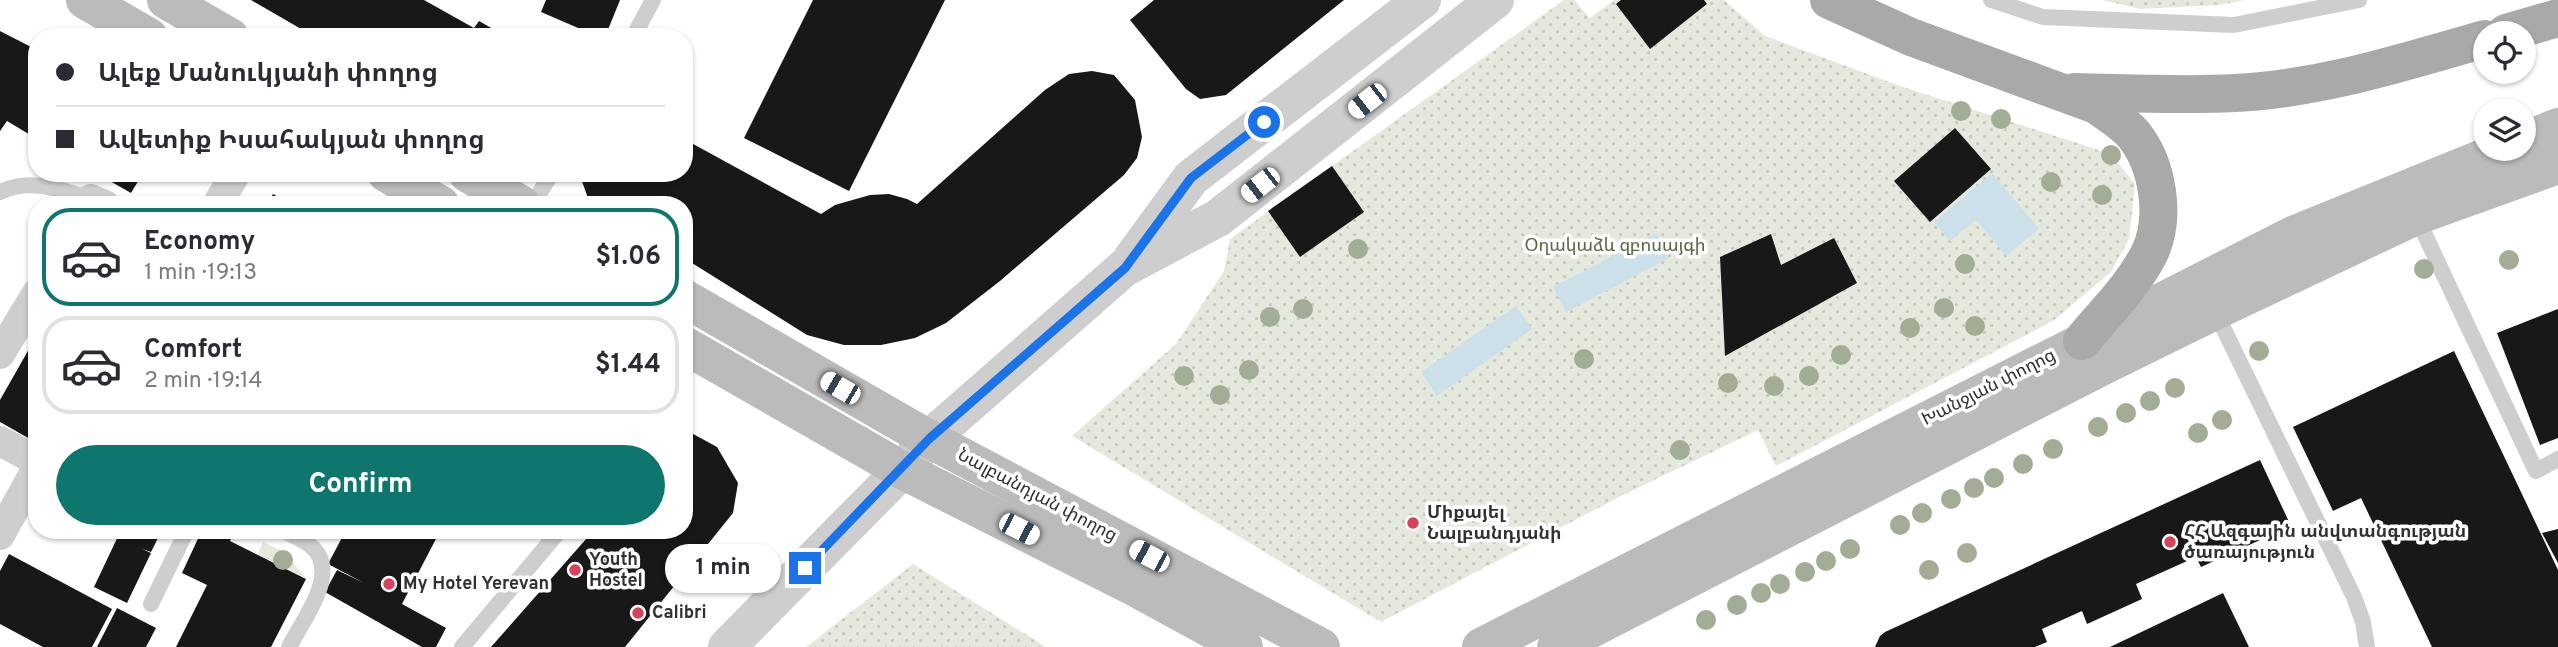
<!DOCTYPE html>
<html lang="en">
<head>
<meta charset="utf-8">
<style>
	body { margin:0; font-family:Overpass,"Noto Sans Armenian",sans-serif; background:#f7f7f7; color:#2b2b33; height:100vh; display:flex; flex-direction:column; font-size:26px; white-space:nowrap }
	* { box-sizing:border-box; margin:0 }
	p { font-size:23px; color:#7c7c81 }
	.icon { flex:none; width:38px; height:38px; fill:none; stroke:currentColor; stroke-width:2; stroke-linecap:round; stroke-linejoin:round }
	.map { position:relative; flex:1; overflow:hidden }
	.side { position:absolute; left:28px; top:196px; width:665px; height:343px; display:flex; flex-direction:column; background:#fff; border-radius:28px; box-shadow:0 2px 5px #0004 }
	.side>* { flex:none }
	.banner { position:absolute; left:28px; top:28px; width:665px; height:154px; border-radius:28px; box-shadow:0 2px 5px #0004; display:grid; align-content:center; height:154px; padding:0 28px; background:#fff }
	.buttons { position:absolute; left:2473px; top:21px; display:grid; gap:14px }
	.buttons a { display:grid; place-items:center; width:63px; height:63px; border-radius:50%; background:#fff; box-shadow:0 2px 5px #0004; font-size:35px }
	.end { position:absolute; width:32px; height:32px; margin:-16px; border:9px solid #1a73e8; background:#fff; box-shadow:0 0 0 4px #fff }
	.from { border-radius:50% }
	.bubble { position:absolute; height:49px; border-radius:24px; background:#fff; box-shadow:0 2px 5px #0004; font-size:23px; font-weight:700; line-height:49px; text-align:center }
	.car { position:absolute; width:21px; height:42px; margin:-21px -10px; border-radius:9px; box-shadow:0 0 5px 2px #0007; background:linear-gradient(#fff 24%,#345 0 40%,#fff 0 76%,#345 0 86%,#fff 0) }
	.banner b { display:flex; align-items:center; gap:24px; height:66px; font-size:26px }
	.banner b+b { border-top:2px solid #e1e1e2 }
	.banner i { width:18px; height:18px; background:#2b2b33 }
	ul { padding:12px 0 0; list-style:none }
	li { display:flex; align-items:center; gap:21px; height:98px; margin:0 14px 10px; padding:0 14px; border:4px solid #e1e1e2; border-radius:28px }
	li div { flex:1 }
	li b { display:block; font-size:26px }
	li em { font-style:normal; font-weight:700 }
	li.current { border-color:#0f766e }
	li>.icon { width:63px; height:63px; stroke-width:1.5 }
	.primary-button { display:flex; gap:14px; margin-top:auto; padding:14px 28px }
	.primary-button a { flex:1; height:80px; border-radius:42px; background:#0f766e; color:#fff; font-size:28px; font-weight:700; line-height:80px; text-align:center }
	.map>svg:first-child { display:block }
	.grass { fill:#e5e9dd }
	.park { fill:url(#park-dots) }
	.water { fill:#cbe0e8 }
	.building { fill:#181818 }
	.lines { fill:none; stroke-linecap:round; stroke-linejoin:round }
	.service { stroke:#cecece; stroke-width:16 }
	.minor { stroke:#cecece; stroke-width:30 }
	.tertiary { stroke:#cecece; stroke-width:38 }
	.secondary { stroke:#bbb; stroke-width:38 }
	.primary { stroke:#a9a9a9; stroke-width:38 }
	.tree { fill:#a3ad96 }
	.route { stroke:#1a73e8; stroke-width:9 }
	.poi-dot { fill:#d8425d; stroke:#fff; stroke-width:2.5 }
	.labels { text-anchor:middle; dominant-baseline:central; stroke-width:7; stroke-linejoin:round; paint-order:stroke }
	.park-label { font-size:18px; fill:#586a41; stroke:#fff }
	.street-label { font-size:18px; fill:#313131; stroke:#fff }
	.poi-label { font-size:18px; font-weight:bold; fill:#313131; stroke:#fff; text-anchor:start }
</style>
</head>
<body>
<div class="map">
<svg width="2558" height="647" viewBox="0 0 2558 647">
	<defs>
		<pattern id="park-dots" width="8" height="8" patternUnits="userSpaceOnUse" patternTransform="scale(1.75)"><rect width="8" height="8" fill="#e5e9dd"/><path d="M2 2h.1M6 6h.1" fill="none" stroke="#c5c8be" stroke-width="1.8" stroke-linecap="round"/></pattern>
	</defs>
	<rect width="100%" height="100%" fill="#fff"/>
	<path class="grass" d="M263,542L284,552L306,578L258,554Z"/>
	<g class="park">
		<path d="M1564,0H1574L1590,18L1614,0H1724L1765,36L1900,86L2111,154L2135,184L2129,239L2111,272L2053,321L1776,466L1758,430L1619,497L1381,622L1072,436L1176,344L1224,271L1230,239Z"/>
		<path d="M2103,0H2245L2220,5L2140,9Z"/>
		<path d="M913,564L1046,647H806Z"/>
	</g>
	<g class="water">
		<path d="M1992,173L2039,229L2006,256L1976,220L1950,241L1934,222Z"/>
		<path d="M1657,233L1669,258L1566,312L1553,287Z"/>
		<path d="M1516,306L1532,329L1437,396L1421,372Z"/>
	</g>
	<g class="building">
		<path d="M251,0H424L474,28L479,21L507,37H315Z"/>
		<path d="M546,0H620L605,37H599L541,12Z"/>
		<path d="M813,0H945L849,191L744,138Z"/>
		<path d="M1154,0H1344L1226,95L1200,99L1186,89L1130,20Z"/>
		<path d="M1621,0H1704L1707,4L1650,49L1616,4Z"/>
		<path d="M0,31L37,50V139L7,121L0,131Z"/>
		<path d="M1092,71L1114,75L1135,100L1142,137L1137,158L1124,175L1000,281L946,323L915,338L881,345H844L807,335L684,258V205H599L588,198L580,176V173H684V139L821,214L835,205L870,195L889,194L907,199L917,204L1045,90L1069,74Z"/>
		<path d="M1955,128L1991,169L1930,222L1894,181Z"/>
		<path d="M1332,166L1364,212L1300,257L1268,211Z"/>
		<path d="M96,173H143L131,193Z"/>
		<path d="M273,194L292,205H267Z"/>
		<path d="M1771,234L1781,265L1834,238L1857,283L1725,356L1720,257Z"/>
		<path d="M2558,309V438L2540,445L2497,333Z"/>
		<path d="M37,335V443L0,422V400Z"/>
		<path d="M2454,351L2558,570V647H2432L2361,498L2333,511L2293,427Z"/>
		<path d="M684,429L717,447L738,483L733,513L625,647H491L594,530H684Z"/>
		<path d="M2260,460L2291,526L2201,567L2196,557L2136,584L2142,599L2087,624L2082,611L2042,629L2047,642L2035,647H1875L1880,636L1885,632Z"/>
		<path d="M2558,529V563L2542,533Z"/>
		<path d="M121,530H162L151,552L142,549L151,553L127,603L94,587Z"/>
		<path d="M202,530H235L230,541L306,579L271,647H176L207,585L182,573Z"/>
		<path d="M346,530H430L438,535L402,604L446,628L436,647H422L325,592L337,570L364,583L328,564Z"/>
		<path d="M9,554L112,609L92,647H43L0,624V571Z"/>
		<path d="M2223,593L2249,647H2110Z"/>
		<path d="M117,608L156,628L146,647H97Z"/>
	</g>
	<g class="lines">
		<g class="service">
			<path d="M1991,0L2043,17L2234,25L2359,0"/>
			<path d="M633,37L653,0"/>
			<path d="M0,192C30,177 61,190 91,199"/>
			<path d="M532,205L552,173"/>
			<path d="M2416,216L2536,471L2558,459"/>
			<path d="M2215,311L2354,597L2363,622L2367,647"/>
			<path d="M284,530C292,536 305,540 312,547C341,573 302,621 289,647"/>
			<path d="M151,604L187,530"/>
			<path d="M462,647L560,530"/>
		</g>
		<g class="minor">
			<path d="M88,205L91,199L105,205"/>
			<path d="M217,205L236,173"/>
			<path d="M0,354L37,293"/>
			<path d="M0,441L37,461"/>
			<path d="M0,535L37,468"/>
		</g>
		<g class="tertiary">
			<path d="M1131,260L1191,178L1422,0"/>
			<path d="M727,647L902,470L929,439L1124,268L1218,218L1495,0"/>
		</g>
		<g class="secondary">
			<path d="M85,0L149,37"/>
			<path d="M166,0L230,37"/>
			<path d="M2524,141L2558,127"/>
			<path d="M386,173L441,205"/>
			<path d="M467,173L522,205"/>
			<path d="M684,298L929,439L1321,647"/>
			<path d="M684,345L902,470L1136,588L1244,647"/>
			<path d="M1481,647L2295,234L2505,149"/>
			<path d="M1556,647L2105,365L2215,311L2416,216L2558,165"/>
		</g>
		<g class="primary">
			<path d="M1829,0L1911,37L2096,105C2109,114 2124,123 2134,135C2158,165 2166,217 2150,252C2134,285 2105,313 2082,341"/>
			<path d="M2506,33L2558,18"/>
			<path d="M2075,92C2128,93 2182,96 2235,93C2321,89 2403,62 2485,39"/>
		</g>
	</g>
	<g class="tree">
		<circle cx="1961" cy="111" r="10"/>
		<circle cx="2001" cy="119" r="10"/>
		<circle cx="2111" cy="155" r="10"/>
		<circle cx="2051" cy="182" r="10"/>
		<circle cx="2102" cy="195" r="10"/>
		<circle cx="1358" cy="249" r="10"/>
		<circle cx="2509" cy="260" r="10"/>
		<circle cx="1965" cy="264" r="10"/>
		<circle cx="2424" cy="269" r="10"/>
		<circle cx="1944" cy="308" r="10"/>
		<circle cx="1303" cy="309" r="10"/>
		<circle cx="1270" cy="317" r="10"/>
		<circle cx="1975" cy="326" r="10"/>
		<circle cx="1910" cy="328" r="10"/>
		<circle cx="2259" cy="351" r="10"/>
		<circle cx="1841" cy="355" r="10"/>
		<circle cx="1584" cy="359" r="10"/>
		<circle cx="1249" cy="370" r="10"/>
		<circle cx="1184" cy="376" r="10"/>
		<circle cx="1809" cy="376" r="10"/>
		<circle cx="1728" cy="383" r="10"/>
		<circle cx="1774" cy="386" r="10"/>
		<circle cx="2175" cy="388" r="10"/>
		<circle cx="1220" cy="395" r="10"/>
		<circle cx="2150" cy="401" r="10"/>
		<circle cx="2126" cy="413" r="10"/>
		<circle cx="2222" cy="420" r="10"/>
		<circle cx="2098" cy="427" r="10"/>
		<circle cx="2198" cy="433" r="10"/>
		<circle cx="2053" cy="449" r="10"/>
		<circle cx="1680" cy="450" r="10"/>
		<circle cx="2023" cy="464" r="10"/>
		<circle cx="1994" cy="478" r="10"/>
		<circle cx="1974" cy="488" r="10"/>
		<circle cx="1951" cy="499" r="10"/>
		<circle cx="1922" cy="513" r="10"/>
		<circle cx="1900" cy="525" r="10"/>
		<circle cx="1850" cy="549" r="10"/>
		<circle cx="1967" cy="553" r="10"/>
		<circle cx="283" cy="560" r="10"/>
		<circle cx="1826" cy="561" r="10"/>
		<circle cx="1929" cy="570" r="10"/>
		<circle cx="1805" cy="572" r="10"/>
		<circle cx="1780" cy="584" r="10"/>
		<circle cx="1761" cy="593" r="10"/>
		<circle cx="1737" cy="605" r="10"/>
		<circle cx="1706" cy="620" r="10"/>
	</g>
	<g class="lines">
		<path class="route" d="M805,568L929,439L1125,268L1191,178L1264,122"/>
	</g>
	<g class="poi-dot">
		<circle cx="1413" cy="523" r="7"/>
		<circle cx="2170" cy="542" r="7"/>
		<circle cx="575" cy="570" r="7"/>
		<circle cx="389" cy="584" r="7"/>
		<circle cx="638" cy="613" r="7"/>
	</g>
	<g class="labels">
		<g class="park-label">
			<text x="1615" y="246">Օղակաձև զբոսայգի</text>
		</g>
		<g class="street-label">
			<text transform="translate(1989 388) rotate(-27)">Խանջյան փողոց</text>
			<text transform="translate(1037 496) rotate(28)">Նալբանդյան փողոց</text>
		</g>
		<g class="poi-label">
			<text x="1427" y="513">Միքայել<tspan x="1427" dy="21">Նալբանդյանի</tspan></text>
			<text x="2184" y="532">ՀՀ Ազգային անվտանգության<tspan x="2184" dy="21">ծառայություն</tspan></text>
			<text x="589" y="560">Youth<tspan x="589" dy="21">Hostel</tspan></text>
			<text x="403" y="584">My Hotel Yerevan</text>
			<text x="652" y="613">Calibri</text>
		</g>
	</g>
</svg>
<div class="buttons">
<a><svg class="icon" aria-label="locate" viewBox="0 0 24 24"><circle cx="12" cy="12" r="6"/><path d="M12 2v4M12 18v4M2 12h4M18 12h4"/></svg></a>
<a><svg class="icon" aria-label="layers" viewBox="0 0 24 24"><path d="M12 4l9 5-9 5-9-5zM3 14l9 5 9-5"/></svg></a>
</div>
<i class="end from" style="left:1264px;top:122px"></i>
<i class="end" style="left:805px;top:568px"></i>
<div class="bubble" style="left:665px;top:544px;width:116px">1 min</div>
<i class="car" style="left:1367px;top:101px;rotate:232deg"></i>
<i class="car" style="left:1260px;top:185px;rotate:232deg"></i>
<i class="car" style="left:840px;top:388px;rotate:300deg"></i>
<i class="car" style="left:1019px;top:529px;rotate:117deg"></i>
<i class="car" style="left:1149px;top:556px;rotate:298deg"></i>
<div class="banner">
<b><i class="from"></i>Ալեք Մանուկյանի փողոց</b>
<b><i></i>Ավետիք Իսահակյան փողոց</b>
</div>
<section class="side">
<ul>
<li class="current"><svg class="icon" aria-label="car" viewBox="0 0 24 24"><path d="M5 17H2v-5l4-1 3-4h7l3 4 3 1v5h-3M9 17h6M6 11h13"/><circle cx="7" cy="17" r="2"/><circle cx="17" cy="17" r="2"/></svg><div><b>Economy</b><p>1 min · 19:13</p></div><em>$1.06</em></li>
<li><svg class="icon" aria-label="car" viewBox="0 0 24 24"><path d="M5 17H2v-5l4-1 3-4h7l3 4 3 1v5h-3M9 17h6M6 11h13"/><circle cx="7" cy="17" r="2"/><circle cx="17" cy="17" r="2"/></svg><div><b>Comfort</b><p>2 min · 19:14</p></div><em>$1.44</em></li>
</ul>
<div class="primary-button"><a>Confirm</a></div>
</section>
</div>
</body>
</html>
